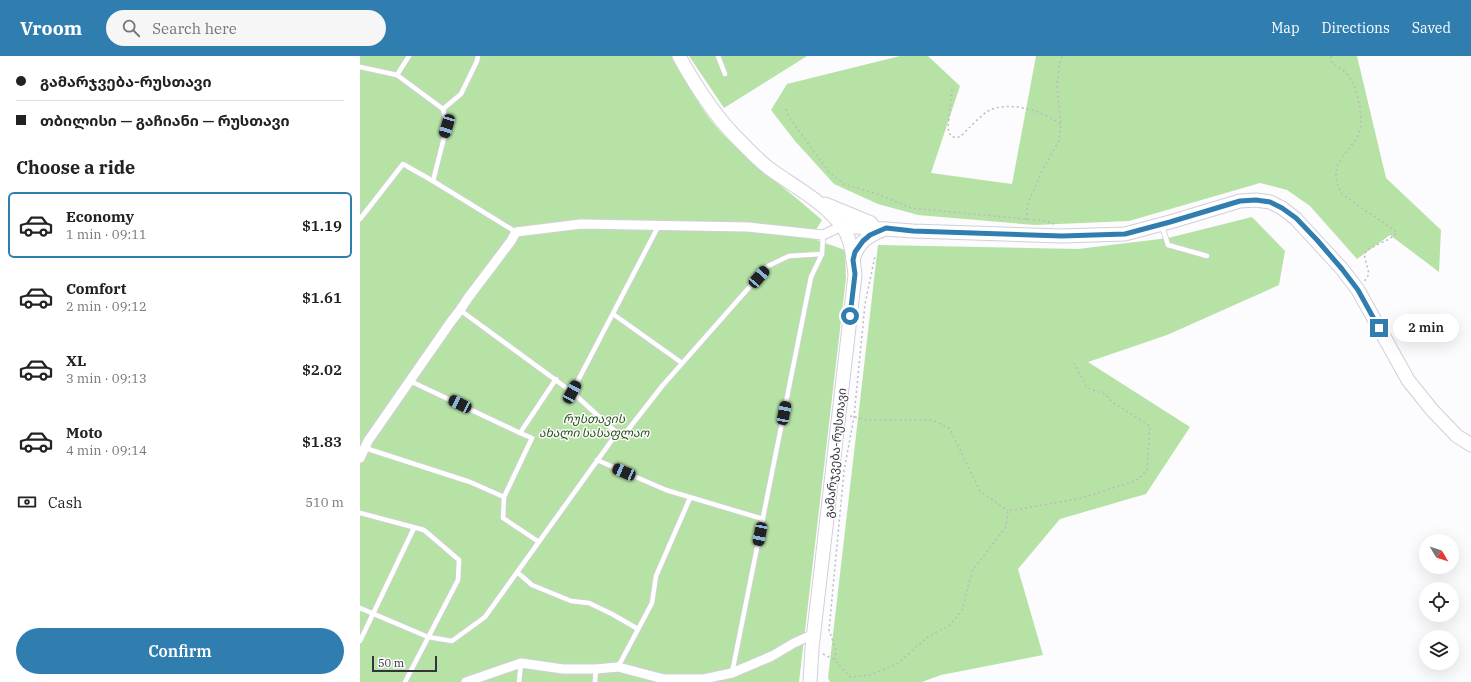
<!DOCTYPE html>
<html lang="en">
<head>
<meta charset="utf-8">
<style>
	body { margin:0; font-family:"IBM Plex Serif","Noto Sans Georgian",serif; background:#f6f6f6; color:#222; height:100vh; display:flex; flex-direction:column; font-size:15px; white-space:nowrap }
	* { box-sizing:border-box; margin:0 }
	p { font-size:13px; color:#767676 }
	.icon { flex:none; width:22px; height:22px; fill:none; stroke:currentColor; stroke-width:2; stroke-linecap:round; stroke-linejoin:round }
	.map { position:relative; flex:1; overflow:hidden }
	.side { display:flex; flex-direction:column; background:#fff; width:360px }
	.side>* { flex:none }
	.banner { display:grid; align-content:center; height:88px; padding:0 16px; background:#fff }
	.needle { width:26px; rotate:129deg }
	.fabs { position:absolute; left:1059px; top:478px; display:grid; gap:8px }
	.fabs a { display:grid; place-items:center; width:40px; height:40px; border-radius:50%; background:#fff; box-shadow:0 4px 16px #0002; font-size:20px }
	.scale { position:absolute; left:12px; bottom:10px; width:65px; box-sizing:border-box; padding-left:4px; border:2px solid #353439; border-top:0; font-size:11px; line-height:14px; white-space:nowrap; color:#353439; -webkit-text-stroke:3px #fcfbfd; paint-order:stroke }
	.end { position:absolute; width:18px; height:18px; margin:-9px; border:5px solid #307eb0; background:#fff; box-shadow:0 0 0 2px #fff }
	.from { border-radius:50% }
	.bubble { position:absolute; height:28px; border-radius:14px; background:#fff; box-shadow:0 4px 16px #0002; font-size:13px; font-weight:600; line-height:28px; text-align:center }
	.car { position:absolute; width:12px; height:24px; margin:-12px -6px; border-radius:5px; box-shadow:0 0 3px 1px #0007; background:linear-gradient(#222 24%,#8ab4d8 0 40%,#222 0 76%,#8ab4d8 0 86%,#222 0) }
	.banner b { display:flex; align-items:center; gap:14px; height:38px; font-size:15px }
	.banner b+b { border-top:1px solid #e0e0e0 }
	.banner i { width:10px; height:10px; background:#222 }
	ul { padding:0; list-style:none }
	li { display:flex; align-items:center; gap:12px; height:66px; margin:0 8px 6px; padding:0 8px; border:2px solid transparent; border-radius:6px }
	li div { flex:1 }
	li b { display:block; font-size:15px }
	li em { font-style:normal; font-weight:600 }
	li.current { border-color:#307eb0 }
	li>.icon { width:36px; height:36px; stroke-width:1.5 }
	h2 { padding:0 16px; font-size:18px; line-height:48px }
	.pay { display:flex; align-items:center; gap:10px; height:44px; padding:0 16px; font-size:15px }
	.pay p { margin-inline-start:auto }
	.cta { display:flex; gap:8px; margin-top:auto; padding:8px 16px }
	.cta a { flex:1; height:46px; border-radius:24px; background:#307eb0; color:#fff; font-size:16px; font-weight:600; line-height:46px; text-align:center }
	header { display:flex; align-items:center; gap:24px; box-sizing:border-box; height:56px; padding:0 20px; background:#307eb0; color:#fff }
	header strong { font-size:19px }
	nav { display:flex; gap:22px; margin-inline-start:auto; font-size:14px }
	.search { width:280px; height:36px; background:#f6f6f6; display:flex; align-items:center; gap:10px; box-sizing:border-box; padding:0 14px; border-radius:22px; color:#767676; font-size:15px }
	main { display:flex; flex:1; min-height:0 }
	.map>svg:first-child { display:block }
	.green { fill:#b7e2a6 }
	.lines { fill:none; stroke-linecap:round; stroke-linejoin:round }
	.lane-casing { stroke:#d3cedb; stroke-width:6 }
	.street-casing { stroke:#d3cedb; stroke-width:11 }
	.secondary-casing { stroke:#d3cedb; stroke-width:15 }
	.path { stroke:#bbbabd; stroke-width:1.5; stroke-dasharray:2 3; stroke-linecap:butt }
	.lane { stroke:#fff; stroke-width:4.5 }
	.street { stroke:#fff; stroke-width:9 }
	.secondary { stroke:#fff; stroke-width:13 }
	.route { stroke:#307eb0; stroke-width:5 }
	.labels { text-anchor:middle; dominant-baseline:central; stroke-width:3; stroke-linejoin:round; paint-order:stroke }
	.park-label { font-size:12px; font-style:italic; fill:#264f11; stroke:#fcfbfd }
	.street-label { font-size:12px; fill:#353439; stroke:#fcfbfd }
</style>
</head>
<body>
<header>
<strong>Vroom</strong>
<div class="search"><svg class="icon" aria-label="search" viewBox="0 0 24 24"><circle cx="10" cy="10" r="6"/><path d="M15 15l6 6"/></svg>Search here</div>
<nav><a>Map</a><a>Directions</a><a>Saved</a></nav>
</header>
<main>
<section class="side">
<div class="banner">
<b><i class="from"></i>გამარჯვება-რუსთავი</b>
<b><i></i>თბილისი — გაჩიანი — რუსთავი</b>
</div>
<h2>Choose a ride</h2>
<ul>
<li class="current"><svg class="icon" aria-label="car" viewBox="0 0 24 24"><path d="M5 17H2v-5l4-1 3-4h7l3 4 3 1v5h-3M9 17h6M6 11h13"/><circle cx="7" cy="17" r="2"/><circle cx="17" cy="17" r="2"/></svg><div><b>Economy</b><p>1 min · 09:11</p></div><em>$1.19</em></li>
<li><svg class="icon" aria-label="car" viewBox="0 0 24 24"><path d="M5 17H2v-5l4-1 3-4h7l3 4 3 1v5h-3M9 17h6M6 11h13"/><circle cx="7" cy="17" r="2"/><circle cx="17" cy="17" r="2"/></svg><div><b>Comfort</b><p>2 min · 09:12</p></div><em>$1.61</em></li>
<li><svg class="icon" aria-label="car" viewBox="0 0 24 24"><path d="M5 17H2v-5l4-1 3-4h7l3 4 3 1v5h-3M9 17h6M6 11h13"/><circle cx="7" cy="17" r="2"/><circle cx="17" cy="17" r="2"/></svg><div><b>XL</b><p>3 min · 09:13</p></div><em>$2.02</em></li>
<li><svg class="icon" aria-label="car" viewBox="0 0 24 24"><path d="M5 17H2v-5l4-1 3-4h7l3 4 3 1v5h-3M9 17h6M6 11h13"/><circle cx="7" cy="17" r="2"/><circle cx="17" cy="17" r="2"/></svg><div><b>Moto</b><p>4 min · 09:14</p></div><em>$1.83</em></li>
</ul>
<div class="pay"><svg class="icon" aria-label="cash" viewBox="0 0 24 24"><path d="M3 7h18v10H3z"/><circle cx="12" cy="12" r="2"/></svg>Cash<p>510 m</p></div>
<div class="cta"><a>Confirm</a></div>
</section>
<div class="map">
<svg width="1111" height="626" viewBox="0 0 1111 626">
	<rect width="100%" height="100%" fill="#fcfbfd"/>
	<g class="green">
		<path d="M0,0H312C327,26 340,53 360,75C391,108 428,134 462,164L451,182L485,194L486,222L439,626H0Z"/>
		<path d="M329,0H447L364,52Z"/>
		<path d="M540,0H568L600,30L571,117L652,128L676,0H997L1026,122L1081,174L1079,216L1030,179L997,203L950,150L927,134L900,127L769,165L675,169L558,159L518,148L474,128L435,85L411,54L427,28Z"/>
		<path d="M892,161L925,195L919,229L807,279L728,306L830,371L786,438L700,463L658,513L683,599L581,619L562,626H470L468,622L518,189L718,193L808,182Z"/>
	</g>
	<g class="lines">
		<g class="lane-casing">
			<g id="lane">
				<path d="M358,0L365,18"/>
				<path d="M0,11L37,19L83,53L87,70L73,125L156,176"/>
				<path d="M37,19L49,0"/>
				<path d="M83,53L101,38L117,5L118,0"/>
				<path d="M0,163L43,108L73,125"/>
				<path d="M802,170L808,189L847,200"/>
				<path d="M100,254L212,336L257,377"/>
				<path d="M253,258L322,307"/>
				<path d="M50,325L160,377"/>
				<path d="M212,336L299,169"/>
				<path d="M5,392L110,426L144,441"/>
				<path d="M237,404L306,434L403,463"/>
				<path d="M0,457L64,474L99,504L98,524L45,626"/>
				<path d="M179,486L143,462L144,441L172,382L160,377L196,323"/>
				<path d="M157,516L172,529L211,545L229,547L252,558L278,573"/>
				<path d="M0,552L68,581L92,585L125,561L257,377L267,375L303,329L408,210L429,200L462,198"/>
				<path d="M0,585L54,472"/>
				<path d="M258,611L292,547L296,520L330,442"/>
				<path d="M372,617L451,221L462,198L463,179"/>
				<path d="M159,626L161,607"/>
				<path d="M235,626L236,613"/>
			</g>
		</g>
		<g class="street-casing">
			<g id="street">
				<path d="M0,402L8,385L90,267L100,254L108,242L151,185L156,176L221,168L388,171L463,179L482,170"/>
				<path d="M106,626L161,607L203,613H236L258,611L304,623H344L372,617L412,600L434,587L454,578"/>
			</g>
		</g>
		<g class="secondary-casing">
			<g id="secondary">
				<path d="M319,0C336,31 355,61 381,86C390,95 399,105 410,113C433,130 463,145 481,169C492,182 493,203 495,219L452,592L450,626"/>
				<path d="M465,148L511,167"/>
				<path d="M482,170L553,175L702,180L765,178L810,166L880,145L896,144L910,146L922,152L936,163L982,213L998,234L1048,324L1072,354L1097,380L1111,389"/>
				<path d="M493,204C498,185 508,180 525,173"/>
			</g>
		</g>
		<g class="path">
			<path d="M971,0C970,9 978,10 984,15C987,18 990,22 992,25C998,36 1001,55 1001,67C1000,95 960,104 983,139L1037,176C1029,187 1013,187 1004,198L1009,218L1004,226"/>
			<path d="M592,33L588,72L589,77L592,81H600C606,75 624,56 630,54C650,45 685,55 701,69"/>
			<path d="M426,53L427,58L468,115L484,128L517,138L551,152L686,165L694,168"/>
			<path d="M667,164V150L682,115L699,85L701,69L697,29L700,5L702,0"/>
			<path d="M490,360L508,364H573L590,373L620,435L648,455"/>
			<path d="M463,598L475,604L490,621L510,619L537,608L569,580L590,569L602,554L612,515L646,471L648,455L717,443L766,428L779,423L787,413L790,370L752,346L745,338L727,332L714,307"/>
			<path d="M475,604L476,595L469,574L484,415L494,361L505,248L515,200"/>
		</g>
		<use href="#lane" class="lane"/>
		<use href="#street" class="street"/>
		<use href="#secondary" class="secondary"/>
	</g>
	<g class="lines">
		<path class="route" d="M490,260L495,218L493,204L495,196L503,185L510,179L526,172L553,175L702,180L765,178L810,166L880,145L896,144L910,146L922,152L936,162L957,184L982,213L998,234L1019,272"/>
	</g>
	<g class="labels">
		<g class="park-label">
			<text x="234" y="362">რუსთავის<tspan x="234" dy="14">ახალი სასაფლაო</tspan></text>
		</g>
		<g class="street-label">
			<text transform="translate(475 397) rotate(-84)">გამარჯვება-რუსთავი</text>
		</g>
	</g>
</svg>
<div class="fabs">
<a><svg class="needle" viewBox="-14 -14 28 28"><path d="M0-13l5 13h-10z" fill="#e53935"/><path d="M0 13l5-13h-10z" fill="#767676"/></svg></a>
<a><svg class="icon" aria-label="locate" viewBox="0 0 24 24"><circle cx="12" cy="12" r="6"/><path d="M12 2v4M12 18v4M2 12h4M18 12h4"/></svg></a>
<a><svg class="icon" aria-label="layers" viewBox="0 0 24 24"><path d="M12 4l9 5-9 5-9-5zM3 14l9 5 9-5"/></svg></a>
</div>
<div class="scale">50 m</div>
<i class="end from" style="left:490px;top:260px"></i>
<i class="end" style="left:1019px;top:272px"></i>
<div class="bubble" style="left:1033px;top:258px;width:66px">2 min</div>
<i class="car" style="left:87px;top:70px;rotate:197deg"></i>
<i class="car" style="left:399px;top:221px;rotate:41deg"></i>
<i class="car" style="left:212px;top:336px;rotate:28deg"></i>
<i class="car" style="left:100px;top:348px;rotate:296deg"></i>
<i class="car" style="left:424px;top:357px;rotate:11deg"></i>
<i class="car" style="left:264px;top:416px;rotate:293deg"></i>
<i class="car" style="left:400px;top:478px;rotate:191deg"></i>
</div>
</main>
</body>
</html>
